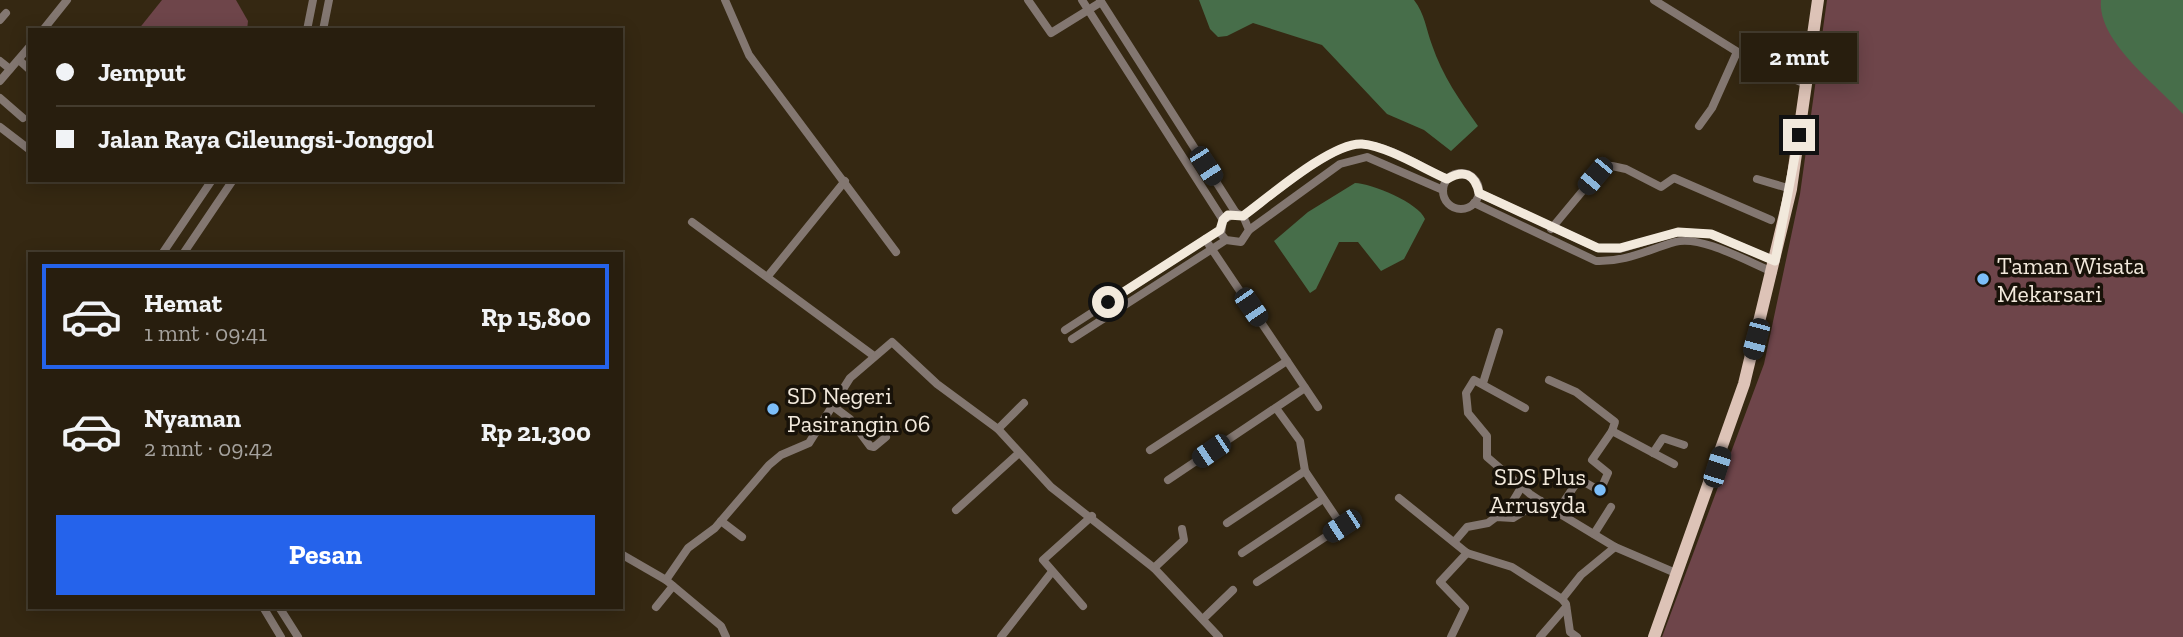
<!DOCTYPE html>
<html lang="id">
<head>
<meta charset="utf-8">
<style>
	body { margin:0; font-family:"Zilla Slab",serif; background:#302717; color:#f1f3f6; height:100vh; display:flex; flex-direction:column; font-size:26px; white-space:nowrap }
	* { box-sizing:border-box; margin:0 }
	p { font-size:23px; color:#a5a29e }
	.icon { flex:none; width:38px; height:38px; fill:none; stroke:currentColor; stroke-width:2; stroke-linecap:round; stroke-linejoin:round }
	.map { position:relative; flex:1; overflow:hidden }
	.sheet { position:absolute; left:28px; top:252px; width:595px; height:357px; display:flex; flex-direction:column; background:#281e0e; border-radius:0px; box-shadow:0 4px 18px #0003,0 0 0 2px #443c2e }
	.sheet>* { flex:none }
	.banner { position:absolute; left:28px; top:28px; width:595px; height:154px; border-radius:0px; box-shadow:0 4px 18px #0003,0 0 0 2px #443c2e; display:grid; align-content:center; height:154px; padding:0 28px; background:#281e0e }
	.end { position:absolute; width:32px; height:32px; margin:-16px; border:9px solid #f2e9dc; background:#111; box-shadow:0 0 0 4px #111 }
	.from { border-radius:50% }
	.bubble { position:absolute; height:49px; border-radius:0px; background:#281e0e; box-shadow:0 4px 18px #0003,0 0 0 2px #443c2e; font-size:23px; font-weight:800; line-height:49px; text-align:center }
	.car { position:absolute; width:21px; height:42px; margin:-21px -10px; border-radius:9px; box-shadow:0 0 5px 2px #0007; background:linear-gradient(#222 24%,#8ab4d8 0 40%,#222 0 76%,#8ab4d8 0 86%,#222 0) }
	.banner b { display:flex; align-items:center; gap:24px; height:66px; font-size:26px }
	.banner b+b { border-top:2px solid #443c2e }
	.banner i { width:18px; height:18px; background:#f1f3f6 }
	ul { padding:12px 0 0; list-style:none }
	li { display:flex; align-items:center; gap:21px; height:105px; margin:0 14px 10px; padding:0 14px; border:4px solid transparent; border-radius:0px }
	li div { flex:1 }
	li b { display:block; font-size:26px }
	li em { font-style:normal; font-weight:800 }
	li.selected { border-color:#2563eb }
	li>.icon { width:63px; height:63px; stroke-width:1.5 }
	.button { display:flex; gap:14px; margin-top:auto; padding:14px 28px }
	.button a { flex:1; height:80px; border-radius:0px; background:#2563eb; color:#fff; font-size:28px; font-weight:800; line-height:80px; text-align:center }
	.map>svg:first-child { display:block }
	.green { fill:#6e454a }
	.water { fill:#476e4a }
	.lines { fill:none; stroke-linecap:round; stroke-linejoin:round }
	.minor { stroke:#837771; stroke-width:8 }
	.primary { stroke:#ddc3b7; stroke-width:12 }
	.route { stroke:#f2e9dc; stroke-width:9 }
	.poi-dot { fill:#7cbef9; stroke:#181209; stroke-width:2.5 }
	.labels { text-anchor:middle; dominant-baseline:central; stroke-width:7; stroke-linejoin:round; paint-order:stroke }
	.poi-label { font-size:24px; fill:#f2e9dc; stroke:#181209; text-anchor:start }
</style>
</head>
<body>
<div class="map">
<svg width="2183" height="637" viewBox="0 0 2183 637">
	<rect width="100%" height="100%" fill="#352812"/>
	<g class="green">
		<path d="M162,0H236L248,21L247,30H138Z"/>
		<path d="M1827,0H2183V637H1662L1764,364L1800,194Z"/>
	</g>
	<g class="water">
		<path d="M1199,0H1414C1425,14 1426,29 1432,45C1442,75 1460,101 1478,126L1451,151L1424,130L1387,114L1322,45L1253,23L1227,36L1218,37L1210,29Z"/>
		<path d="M2101,0H2183V114C2157,85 2097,41 2101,0Z"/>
		<path d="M1355,183C1371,183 1419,203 1425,219L1404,259L1381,271L1358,242H1339L1316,289L1310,293L1274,241L1308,212Z"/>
	</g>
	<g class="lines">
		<g class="minor">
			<path d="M725,0L749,55L896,252"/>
			<path d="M1028,0L1051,33L1101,2"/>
			<path d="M1082,0L1223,220"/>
			<path d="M1100,0L1236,213"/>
			<path d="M1654,0L1757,64L1806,84"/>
			<path d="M0,20L6,13"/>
			<path d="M43,30L67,0"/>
			<path d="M307,30L313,0"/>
			<path d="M323,30L329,0"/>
			<path d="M19,60L30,70"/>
			<path d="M0,61L10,69"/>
			<path d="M0,81L30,46"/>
			<path d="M0,98L23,118"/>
			<path d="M1699,126L1712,108L1737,52"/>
			<path d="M0,127L30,150"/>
			<circle cx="1461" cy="191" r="18"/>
			<path d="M1757,179L1791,189"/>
			<path d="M1479,193L1598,248L1620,249L1678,232L1711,234L1775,261"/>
			<path d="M1474,203L1596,261C1626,262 1647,250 1675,242C1702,235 1748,262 1773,272"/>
			<path d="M1243,216C1269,198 1332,142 1362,144C1390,146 1422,168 1447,179"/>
			<path d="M692,222L874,356"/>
			<path d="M1551,229L1595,176L1612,166L1626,169L1661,187L1674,178L1771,220"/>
			<path d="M1249,230L1340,164L1367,157L1443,190"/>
			<path d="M1205,239L1318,407"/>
			<path d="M162,254L212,180"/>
			<path d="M183,254L233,180"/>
			<path d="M768,276L845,181"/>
			<path d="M1065,330L1220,230"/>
			<path d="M1072,339L1226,240L1241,242L1249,230L1243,216L1236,213L1223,220L1221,234L1226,240"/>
			<path d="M1549,380L1576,392L1615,422L1612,431"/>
			<path d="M1483,383L1499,332"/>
			<path d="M834,407L850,419L870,446L874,447L886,437"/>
			<path d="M1525,408L1474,380L1466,393L1468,413L1487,436V457L1530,494L1557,512L1615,547L1678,574"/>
			<path d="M998,429L1024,403"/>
			<path d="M1150,450L1287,361"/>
			<path d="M1653,453L1663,438L1684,445"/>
			<path d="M1168,480L1305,388"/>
			<path d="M1399,498L1467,553L1512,567L1562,599L1581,575L1615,547"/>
			<path d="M956,510L1019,453"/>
			<path d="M1557,512L1579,479L1600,491L1608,473L1592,460L1612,431L1674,464"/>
			<path d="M1496,517L1513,501L1522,486"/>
			<path d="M721,521L742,537"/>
			<path d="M1227,523L1305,471"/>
			<path d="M1594,534L1611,507"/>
			<path d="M1455,541L1467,527L1488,523L1496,517L1513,518L1541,501"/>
			<path d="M1242,553L1323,499"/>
			<path d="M621,554L666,580"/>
			<path d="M1154,568L1184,540L1182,529"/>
			<path d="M1257,582L1342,526L1305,471L1300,441L1276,408"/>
			<path d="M1562,599L1566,604L1570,632L1577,637"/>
			<path d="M1083,606L1043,560L1092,516"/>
			<path d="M263,607L281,637"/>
			<path d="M279,607L298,637"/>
			<path d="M656,607L673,586"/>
			<path d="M1203,619L1233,590"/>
			<path d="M726,637L721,626L666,580L688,548L715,528L769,465L781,455L809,443L850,378L892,342L937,384L998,429L1051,487L1154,568L1219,637"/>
			<path d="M1001,637L1051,573"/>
			<path d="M1451,637L1465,608L1440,582L1467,553"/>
			<path d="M1540,637L1566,607"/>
		</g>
		<path class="primary" d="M1654,637L1744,384L1791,189L1818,0"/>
	</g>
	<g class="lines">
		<path class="route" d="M1108,302L1220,230L1223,220L1228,215L1243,216C1269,197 1332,142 1362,144C1387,146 1424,169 1447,179C1464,169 1475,174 1479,193L1598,248H1620L1678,232L1711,234L1775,261L1799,135"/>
	</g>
	<g class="poi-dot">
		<circle cx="1983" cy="279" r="7"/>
		<circle cx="773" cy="409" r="7"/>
		<circle cx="1600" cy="490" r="7"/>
	</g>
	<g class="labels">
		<g class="poi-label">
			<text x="1997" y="265">Taman Wisata<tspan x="1997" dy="28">Mekarsari</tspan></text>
			<text x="787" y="395">SD Negeri<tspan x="787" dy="28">Pasirangin 06</tspan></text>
			<text x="1586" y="476" text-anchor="end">SDS Plus<tspan x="1586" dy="28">Arrusyda</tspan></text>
		</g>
	</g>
</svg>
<i class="end from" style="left:1108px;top:302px"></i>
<i class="end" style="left:1799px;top:135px"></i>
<div class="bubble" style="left:1741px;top:33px;width:116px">2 mnt</div>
<i class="car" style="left:1206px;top:166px;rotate:147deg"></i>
<i class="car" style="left:1595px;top:176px;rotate:220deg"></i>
<i class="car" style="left:1251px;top:307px;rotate:146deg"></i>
<i class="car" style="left:1756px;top:339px;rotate:195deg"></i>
<i class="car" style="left:1211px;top:451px;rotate:236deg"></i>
<i class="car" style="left:1717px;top:467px;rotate:18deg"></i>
<i class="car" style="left:1342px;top:526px;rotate:237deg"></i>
<div class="banner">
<b><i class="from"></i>Jemput</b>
<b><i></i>Jalan Raya Cileungsi-Jonggol</b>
</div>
<section class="sheet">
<ul>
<li class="selected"><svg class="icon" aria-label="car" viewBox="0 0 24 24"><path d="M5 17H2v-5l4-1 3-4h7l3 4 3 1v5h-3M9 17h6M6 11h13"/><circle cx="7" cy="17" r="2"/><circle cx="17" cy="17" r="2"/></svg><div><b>Hemat</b><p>1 mnt · 09:41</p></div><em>Rp 15,800</em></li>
<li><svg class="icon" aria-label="car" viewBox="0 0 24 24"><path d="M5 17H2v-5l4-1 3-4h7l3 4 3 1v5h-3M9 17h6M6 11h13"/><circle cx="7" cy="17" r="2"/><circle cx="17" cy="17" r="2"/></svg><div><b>Nyaman</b><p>2 mnt · 09:42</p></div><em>Rp 21,300</em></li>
</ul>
<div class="button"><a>Pesan</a></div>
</section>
</div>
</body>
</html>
